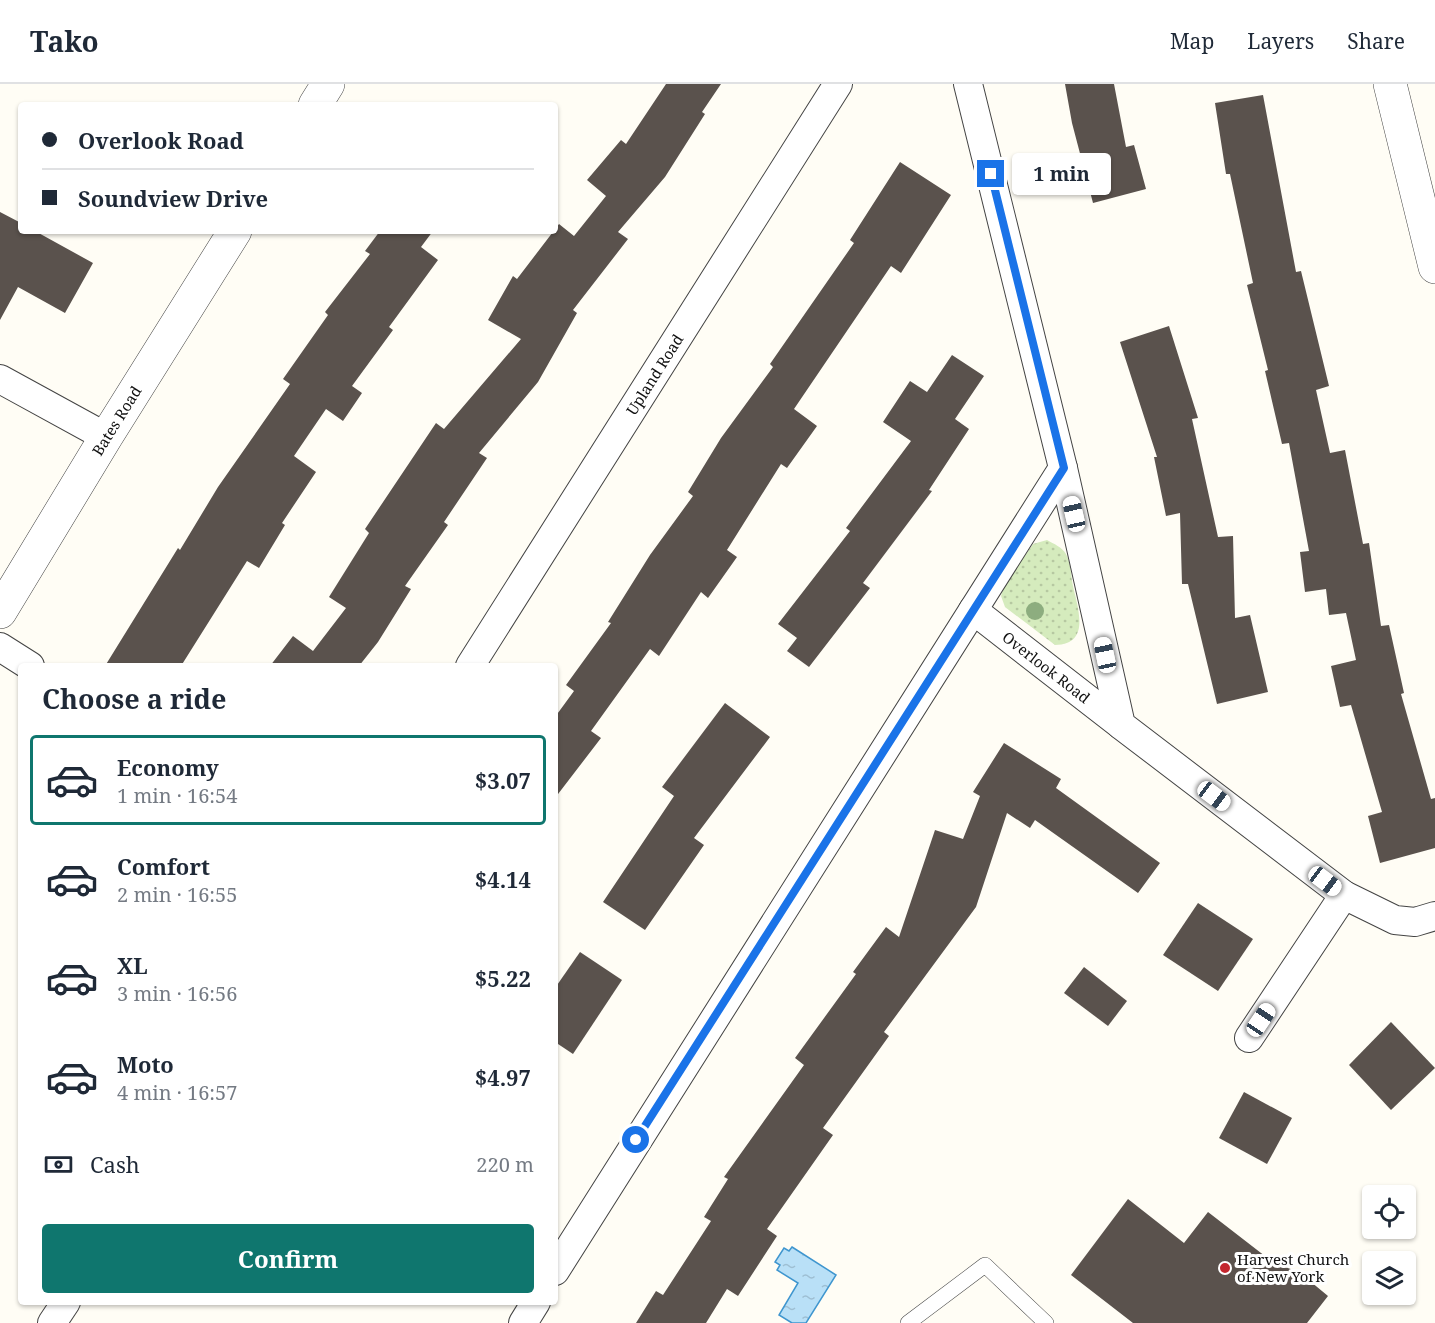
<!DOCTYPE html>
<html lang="en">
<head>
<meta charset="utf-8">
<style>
	body { margin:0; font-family:"Noto Serif",serif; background:#f2f2f3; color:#1f2937; height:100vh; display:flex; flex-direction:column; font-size:22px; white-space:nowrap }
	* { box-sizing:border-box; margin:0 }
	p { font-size:20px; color:#747a83 }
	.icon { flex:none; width:33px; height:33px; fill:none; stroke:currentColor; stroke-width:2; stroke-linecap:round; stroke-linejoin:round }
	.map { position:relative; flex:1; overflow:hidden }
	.side { position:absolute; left:18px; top:579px; width:540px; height:642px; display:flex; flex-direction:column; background:#fff; border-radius:6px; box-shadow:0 2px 4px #0004 }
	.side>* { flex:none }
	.top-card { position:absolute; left:18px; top:18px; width:540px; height:132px; border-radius:6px; box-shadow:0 2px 4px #0004; display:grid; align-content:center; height:132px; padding:0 24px; background:#fff }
	.buttons { position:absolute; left:1362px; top:1101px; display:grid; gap:12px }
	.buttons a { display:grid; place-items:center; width:54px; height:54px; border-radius:6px; background:#fff; box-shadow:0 2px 4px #0004; font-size:30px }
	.end { position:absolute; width:27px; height:27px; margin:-14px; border:8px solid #1a73e8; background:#fff; box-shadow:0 0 0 3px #fff }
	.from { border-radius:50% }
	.bubble { position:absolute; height:42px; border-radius:6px; background:#fff; box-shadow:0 2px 4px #0004; font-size:20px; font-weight:700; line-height:42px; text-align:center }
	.car { position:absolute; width:18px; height:36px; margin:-18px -9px; border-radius:8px; box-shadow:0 0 4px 2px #0007; background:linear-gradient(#fff 24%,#345 0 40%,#fff 0 76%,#345 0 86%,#fff 0) }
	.top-card b { display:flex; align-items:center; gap:21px; height:57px; font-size:22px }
	.top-card b+b { border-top:2px solid #e0e1e3 }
	.top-card i { width:15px; height:15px; background:#1f2937 }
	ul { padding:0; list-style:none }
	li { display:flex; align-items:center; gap:18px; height:90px; margin:0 12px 9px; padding:0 12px; border:3px solid transparent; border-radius:6px }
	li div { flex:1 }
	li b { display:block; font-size:22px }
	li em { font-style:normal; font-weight:700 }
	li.on { border-color:#0f766e }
	li>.icon { width:54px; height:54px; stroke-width:1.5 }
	h2 { padding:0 24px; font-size:27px; line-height:72px }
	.pay { display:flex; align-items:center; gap:15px; height:66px; padding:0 24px; font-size:22px }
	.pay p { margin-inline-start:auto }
	.button { display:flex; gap:12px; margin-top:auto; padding:12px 24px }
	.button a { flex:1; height:69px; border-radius:6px; background:#0f766e; color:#fff; font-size:24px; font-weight:700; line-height:69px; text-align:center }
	header { display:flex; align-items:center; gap:36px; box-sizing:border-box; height:84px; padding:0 30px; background:#fff; border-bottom:2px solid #e0e1e3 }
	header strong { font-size:28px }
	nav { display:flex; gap:33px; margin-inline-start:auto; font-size:21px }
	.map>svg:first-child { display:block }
	.grass { fill:url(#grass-dots) }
	.water { fill:url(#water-ripples); stroke:#3f96cf; stroke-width:1.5 }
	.building { fill:#5a524d }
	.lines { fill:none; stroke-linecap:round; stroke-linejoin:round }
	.service-casing { stroke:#444; stroke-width:16 }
	.minor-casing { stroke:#444; stroke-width:30 }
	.tertiary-casing { stroke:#444; stroke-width:34 }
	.service { stroke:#fff; stroke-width:15 }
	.minor { stroke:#fff; stroke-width:28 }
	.tertiary { stroke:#fff; stroke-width:33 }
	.tree { fill:#8dad7f }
	.route { stroke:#1a73e8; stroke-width:8 }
	.poi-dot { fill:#c4262e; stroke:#fff; stroke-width:2 }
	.labels { text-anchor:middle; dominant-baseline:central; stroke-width:6; stroke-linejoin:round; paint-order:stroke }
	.street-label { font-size:15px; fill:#111; stroke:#fff }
	.poi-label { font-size:15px; fill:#111; stroke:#fff; text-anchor:start }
</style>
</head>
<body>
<header>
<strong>Tako</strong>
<nav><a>Map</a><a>Layers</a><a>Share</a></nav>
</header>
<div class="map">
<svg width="1435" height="1239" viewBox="0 0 1435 1239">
	<defs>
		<pattern id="grass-dots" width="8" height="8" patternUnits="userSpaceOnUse" patternTransform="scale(1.5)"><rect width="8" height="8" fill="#d5ebbd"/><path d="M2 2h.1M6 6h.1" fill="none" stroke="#b6c8a1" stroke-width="1.8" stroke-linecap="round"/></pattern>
		<pattern id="water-ripples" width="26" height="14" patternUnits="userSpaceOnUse" patternTransform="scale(1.5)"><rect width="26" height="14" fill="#b9e0f7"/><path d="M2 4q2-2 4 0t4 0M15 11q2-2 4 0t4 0" fill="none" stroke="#9ebfd3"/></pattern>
	</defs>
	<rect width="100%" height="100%" fill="#fffdf5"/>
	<path class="grass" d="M1047,456C1054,460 1062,463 1066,470C1071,479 1071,493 1073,502C1078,525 1091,560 1055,561L1005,523L1001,512L1004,502L1033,460Z"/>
	<path class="water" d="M792,1163L836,1191L806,1239H792L779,1231L798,1199L777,1186L780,1181L775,1178L784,1164L789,1167Z"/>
	<g class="building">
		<path d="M666,0H721L702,28L705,30L665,93L618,148L628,155L573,226L577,229L538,298L479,369L487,374L444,438L448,441L405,502L411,505L378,558L359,582H270L293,552L313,567L346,524L329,513L369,449L365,445L436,339L444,345L521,255L488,236L513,192L517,195L559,140L574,152L606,112L587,96L621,56L626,60Z"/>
		<path d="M1065,0H1114L1126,63L1134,61L1146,105L1093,119L1072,39Z"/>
		<path d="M1263,11L1296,188L1301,187L1329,302L1316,306L1330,369L1345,366L1363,460L1369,459L1381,542L1389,541L1404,609L1401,610L1431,715L1435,714V764L1380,779L1368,732L1382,728L1351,621L1340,623L1331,582L1356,576L1346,529L1329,531L1326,505L1305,508L1300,468L1309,467L1289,359L1282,360L1265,287L1268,286L1247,201L1253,199L1230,90H1226L1215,19Z"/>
		<path d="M900,78L951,111L901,189L891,182L794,325L817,342L787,384L781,380L727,466L737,473L708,514L701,508L659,572L650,565L591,647L601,654L555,714V633L574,607L566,601L611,539L608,538L650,471L693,412L688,408L721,354L773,283L770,280L854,159L850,156Z"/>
		<path d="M0,128L21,139V147H35L93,179L65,229L18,203L0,236Z"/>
		<path d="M380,147H433L421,163L438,176L389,243L393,246L352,302L362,309L343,337L326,325L294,372L316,388L282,439L285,441L259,484L247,477L181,582H105L178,464L180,466L218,403L290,300L283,295L328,231L325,228L370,170L365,167Z"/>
		<path d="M1169,242L1198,334L1192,335L1218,453L1233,452L1235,534L1250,531L1268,608L1217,620L1188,500H1182L1180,429L1166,432L1154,373H1157L1120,258Z"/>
		<path d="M952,271L984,292L955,335L969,345L929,406L932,407L863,499L870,504L809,583L787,567L797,554L778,540L850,447L846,444L911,357L883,338L910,297L927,308Z"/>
		<path d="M725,619L770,653L694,754L704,761L645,846L603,818L674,712L662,703Z"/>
		<path d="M1004,659L1061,695L1056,704L1160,779L1138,809L1035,736L1030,744L1007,729L976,823L884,948L889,952L823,1044L833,1051L767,1145L777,1152L738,1212L727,1205L706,1239H636L656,1207L663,1211L711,1137L704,1133L728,1095L724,1093L804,981L795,974L856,890L853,888L886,843L899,853L935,746L963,755L980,712L973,708Z"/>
		<path d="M1198,819L1253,855L1218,907L1163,871Z"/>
		<path d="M580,868L622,896L573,970L555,958V904Z"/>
		<path d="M1084,883L1127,917L1108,942L1064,909Z"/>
		<path d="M1391,938L1435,984L1391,1026L1349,981Z"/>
		<path d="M1244,1008L1292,1034L1267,1080L1219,1054Z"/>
		<path d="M1128,1115L1184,1159L1208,1128L1274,1179L1299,1188L1328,1212L1307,1239H1133L1071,1191Z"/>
	</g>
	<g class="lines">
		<g class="service-casing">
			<path id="service" d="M908,1239L985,1181L1046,1239"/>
		</g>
		<g class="minor-casing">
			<g id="minor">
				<path d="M968,0L1063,384L1121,641L1344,811L1395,836L1415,838L1435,832"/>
				<path d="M0,295L106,353"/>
				<path id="s1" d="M973,526L1121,641"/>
				<path d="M0,563L30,582"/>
				<path id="s2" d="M470,582L838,0"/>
				<path d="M1249,954L1344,811"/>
				<path d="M555,1187L1063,384"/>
				<path d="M52,1239L66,1218"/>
				<path d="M523,1239L536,1218"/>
			</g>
		</g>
		<g class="tertiary-casing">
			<g id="tertiary">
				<path d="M1390,0L1435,183"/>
				<path d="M315,21L328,0"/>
				<path id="s3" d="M0,528L106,353L235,147"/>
			</g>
		</g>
		<use href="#service" class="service"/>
		<use href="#minor" class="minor"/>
		<use href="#tertiary" class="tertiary"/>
	</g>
	<circle class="tree" cx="1035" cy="527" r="9"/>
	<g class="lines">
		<path class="route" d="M636,1056L1064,384L991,90"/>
	</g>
	<circle class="poi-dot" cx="1225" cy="1184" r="6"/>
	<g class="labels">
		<g class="street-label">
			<text stroke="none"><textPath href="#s2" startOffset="345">Upland Road</textPath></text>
			<text stroke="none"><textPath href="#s3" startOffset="224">Bates Road</textPath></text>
			<text stroke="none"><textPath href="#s1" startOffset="93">Overlook Road</textPath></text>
		</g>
		<g class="poi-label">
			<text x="1237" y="1175">Harvest Church<tspan x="1237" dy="17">of New York</tspan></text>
		</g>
	</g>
</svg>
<div class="buttons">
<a><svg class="icon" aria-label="locate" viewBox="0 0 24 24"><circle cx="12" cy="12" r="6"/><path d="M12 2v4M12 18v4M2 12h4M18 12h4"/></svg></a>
<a><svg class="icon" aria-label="layers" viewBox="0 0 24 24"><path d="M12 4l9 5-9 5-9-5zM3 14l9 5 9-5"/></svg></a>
</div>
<i class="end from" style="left:636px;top:1056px"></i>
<i class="end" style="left:991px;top:90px"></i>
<div class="bubble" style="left:1012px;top:69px;width:99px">1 min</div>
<i class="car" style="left:1074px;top:430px;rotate:347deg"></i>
<i class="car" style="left:1105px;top:571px;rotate:348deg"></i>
<i class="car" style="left:1214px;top:712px;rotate:127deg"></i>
<i class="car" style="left:1325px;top:797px;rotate:127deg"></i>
<i class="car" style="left:1261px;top:936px;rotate:34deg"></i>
<div class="top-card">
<b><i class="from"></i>Overlook Road</b>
<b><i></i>Soundview Drive</b>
</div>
<section class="side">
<h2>Choose a ride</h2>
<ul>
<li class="on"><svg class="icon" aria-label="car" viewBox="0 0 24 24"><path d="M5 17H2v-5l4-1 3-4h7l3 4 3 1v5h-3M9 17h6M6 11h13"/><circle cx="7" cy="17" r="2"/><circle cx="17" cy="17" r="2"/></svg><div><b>Economy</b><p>1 min · 16:54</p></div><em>$3.07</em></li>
<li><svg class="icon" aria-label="car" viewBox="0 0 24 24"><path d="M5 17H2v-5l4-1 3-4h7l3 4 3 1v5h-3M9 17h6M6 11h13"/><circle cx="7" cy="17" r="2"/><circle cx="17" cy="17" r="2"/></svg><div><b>Comfort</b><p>2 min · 16:55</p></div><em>$4.14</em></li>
<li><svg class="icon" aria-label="car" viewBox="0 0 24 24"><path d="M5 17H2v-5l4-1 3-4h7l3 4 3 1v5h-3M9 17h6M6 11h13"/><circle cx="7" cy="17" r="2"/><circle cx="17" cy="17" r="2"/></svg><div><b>XL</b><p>3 min · 16:56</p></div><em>$5.22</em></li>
<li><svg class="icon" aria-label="car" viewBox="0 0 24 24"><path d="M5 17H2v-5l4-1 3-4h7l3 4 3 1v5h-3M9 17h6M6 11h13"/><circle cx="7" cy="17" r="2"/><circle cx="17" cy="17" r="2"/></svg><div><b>Moto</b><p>4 min · 16:57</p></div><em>$4.97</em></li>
</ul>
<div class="pay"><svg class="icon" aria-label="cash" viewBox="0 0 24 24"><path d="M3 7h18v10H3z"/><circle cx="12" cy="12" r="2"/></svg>Cash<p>220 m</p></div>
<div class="button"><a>Confirm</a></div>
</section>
</div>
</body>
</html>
